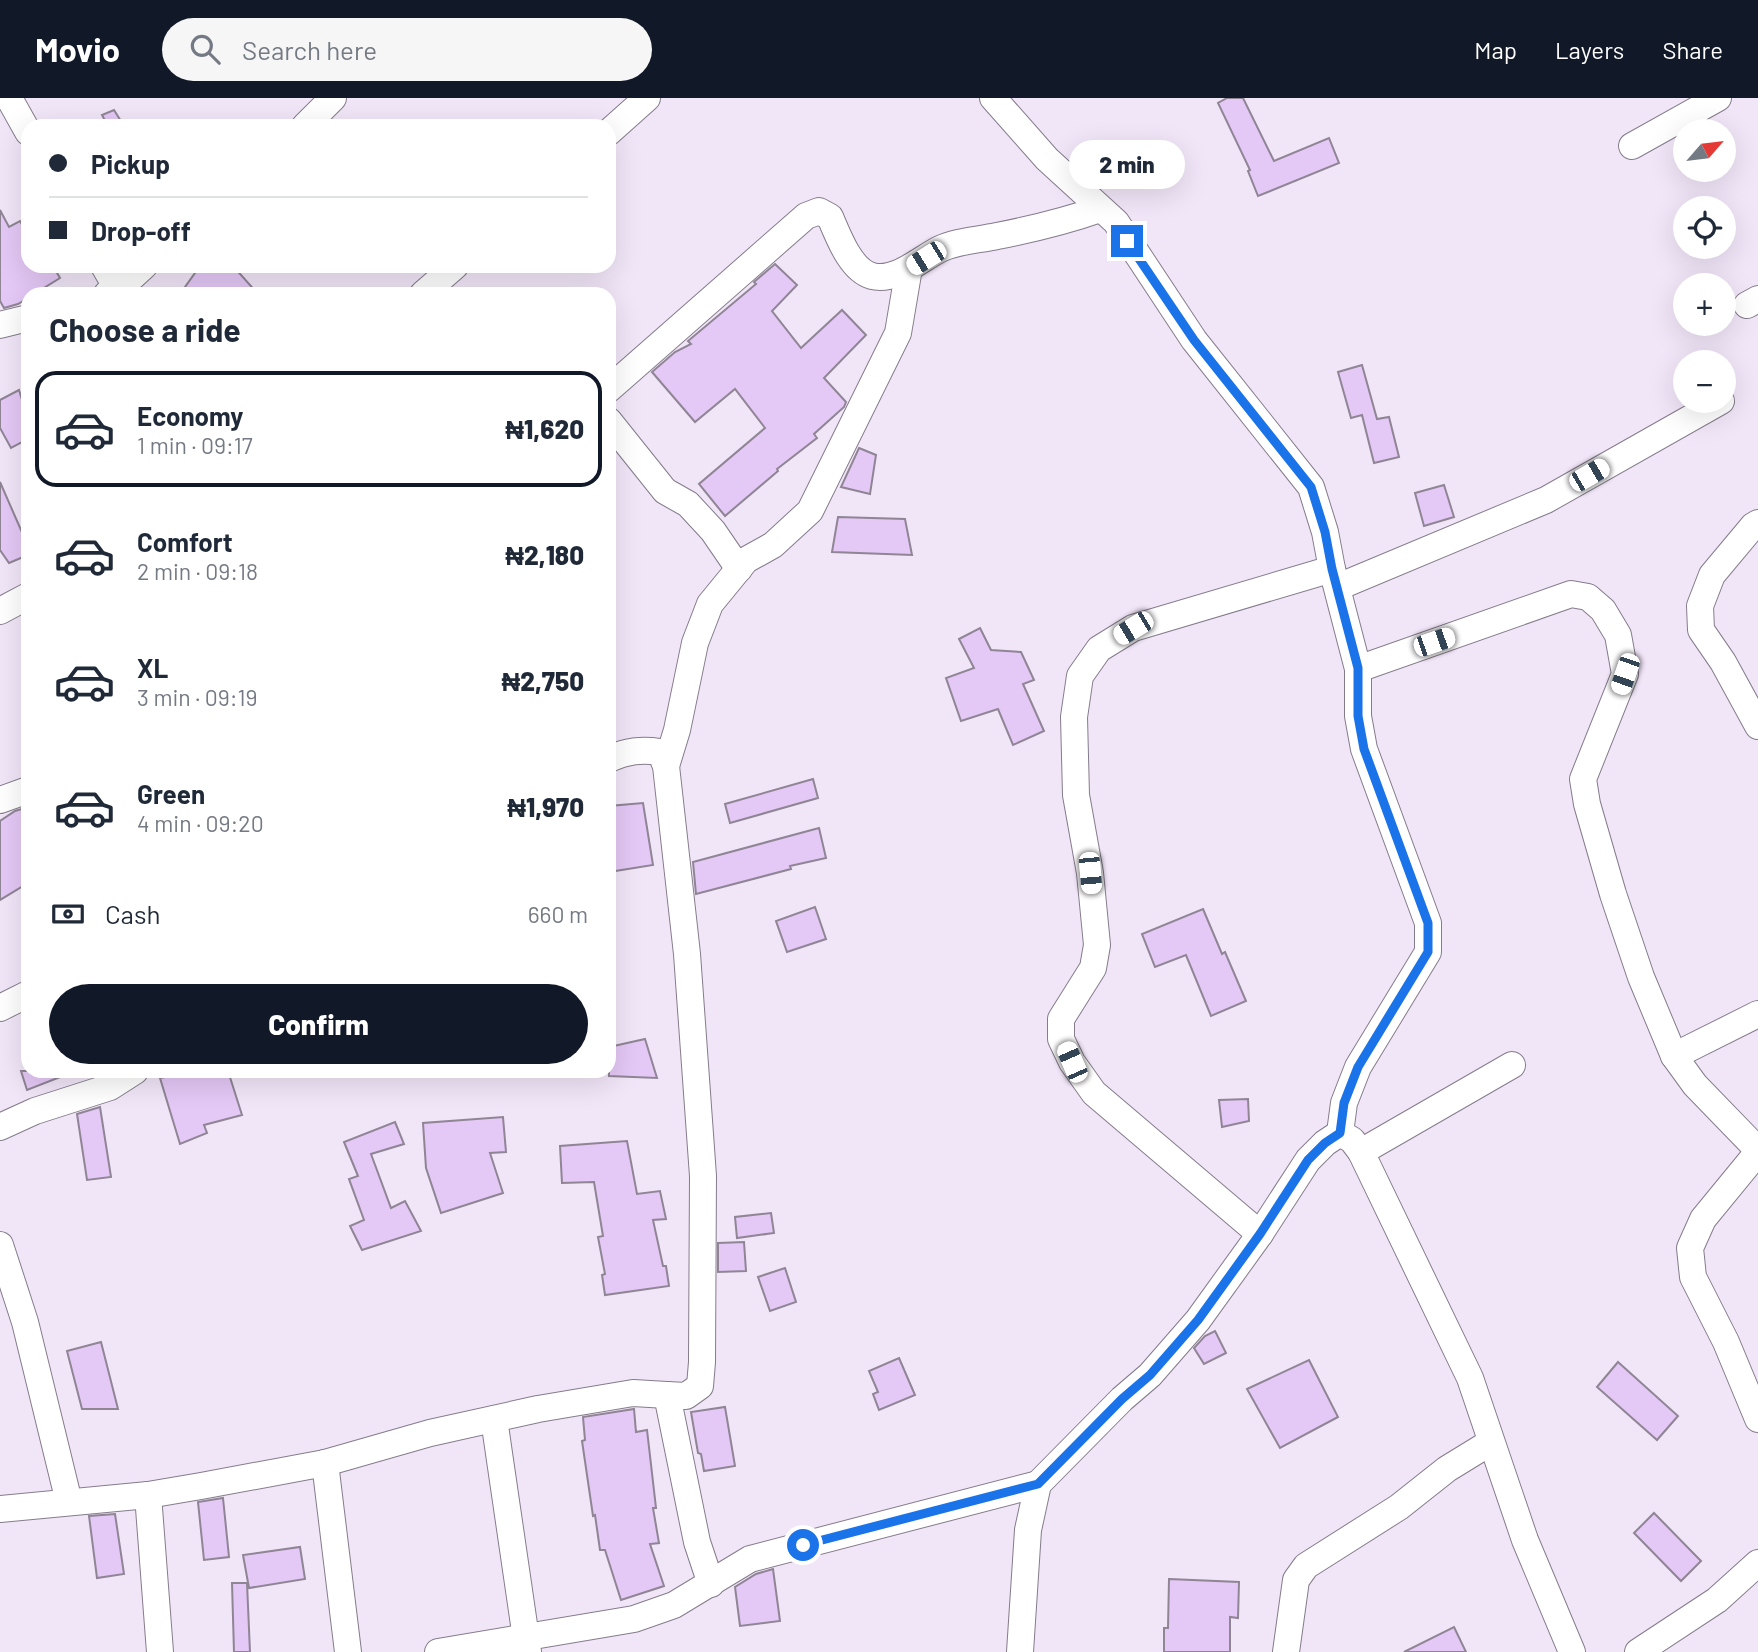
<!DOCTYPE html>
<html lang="en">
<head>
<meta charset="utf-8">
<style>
	body { margin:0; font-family:Barlow,sans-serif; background:#f6f6f7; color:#1f2937; height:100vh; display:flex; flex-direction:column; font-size:26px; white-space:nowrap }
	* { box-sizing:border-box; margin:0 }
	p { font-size:23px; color:#747a83 }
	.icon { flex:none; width:38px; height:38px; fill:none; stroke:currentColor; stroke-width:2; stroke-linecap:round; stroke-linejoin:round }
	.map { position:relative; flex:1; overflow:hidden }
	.panel { position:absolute; left:21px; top:189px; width:595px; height:791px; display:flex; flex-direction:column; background:#fff; border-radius:21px; box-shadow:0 7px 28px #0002 }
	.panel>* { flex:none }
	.hud { position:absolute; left:21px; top:21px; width:595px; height:154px; border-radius:21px; box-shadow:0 7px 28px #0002; display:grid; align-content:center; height:154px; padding:0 28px; background:#fff }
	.needle { width:46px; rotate:62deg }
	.tools { position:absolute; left:1673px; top:21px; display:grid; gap:14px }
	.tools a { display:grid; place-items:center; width:63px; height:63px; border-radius:50%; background:#fff; box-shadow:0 7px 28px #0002; font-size:35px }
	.end { position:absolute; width:32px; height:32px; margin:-16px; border:9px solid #1a73e8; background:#fff; box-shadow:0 0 0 4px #fff }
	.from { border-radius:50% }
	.bubble { position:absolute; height:49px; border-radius:24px; background:#fff; box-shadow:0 7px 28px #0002; font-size:23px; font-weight:800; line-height:49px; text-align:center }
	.car { position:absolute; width:21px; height:42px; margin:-21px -10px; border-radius:9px; box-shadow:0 0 5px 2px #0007; background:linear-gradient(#fff 24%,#345 0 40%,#fff 0 76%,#345 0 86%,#fff 0) }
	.hud b { display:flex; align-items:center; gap:24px; height:66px; font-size:26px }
	.hud b+b { border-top:2px solid #e0e1e3 }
	.hud i { width:18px; height:18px; background:#1f2937 }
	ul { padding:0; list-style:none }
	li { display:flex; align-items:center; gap:21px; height:116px; margin:0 14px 10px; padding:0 14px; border:4px solid transparent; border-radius:21px }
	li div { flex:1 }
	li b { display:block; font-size:26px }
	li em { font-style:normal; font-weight:800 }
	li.active { border-color:#111827 }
	li>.icon { width:63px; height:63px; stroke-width:1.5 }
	h2 { padding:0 28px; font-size:32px; line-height:84px }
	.pay { display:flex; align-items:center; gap:18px; height:77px; padding:0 28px; font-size:26px }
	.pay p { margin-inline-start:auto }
	.primary-button { display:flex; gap:14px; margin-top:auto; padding:14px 28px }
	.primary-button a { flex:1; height:80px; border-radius:42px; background:#111827; color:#fff; font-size:28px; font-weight:800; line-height:80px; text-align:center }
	header { display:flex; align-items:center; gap:42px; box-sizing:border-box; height:98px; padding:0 35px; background:#111827; color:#fff }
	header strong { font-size:33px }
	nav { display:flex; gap:38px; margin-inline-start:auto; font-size:24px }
	.search { width:490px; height:63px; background:#f6f6f7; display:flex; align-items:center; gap:18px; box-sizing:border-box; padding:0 24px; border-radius:38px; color:#747a83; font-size:26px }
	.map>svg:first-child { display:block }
	.building { fill:#e4c8f6; stroke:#8f8595; stroke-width:2 }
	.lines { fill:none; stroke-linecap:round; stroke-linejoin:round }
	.minor-casing { stroke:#857c8b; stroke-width:28 }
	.minor { stroke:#fff; stroke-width:26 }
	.route { stroke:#1a73e8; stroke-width:9 }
</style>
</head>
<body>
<header>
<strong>Movio</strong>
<div class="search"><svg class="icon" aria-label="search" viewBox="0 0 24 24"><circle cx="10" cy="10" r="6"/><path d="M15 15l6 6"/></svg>Search here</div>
<nav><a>Map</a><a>Layers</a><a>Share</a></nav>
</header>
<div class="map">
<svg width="1758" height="1554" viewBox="0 0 1758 1554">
	<rect width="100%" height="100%" fill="#f1e6f8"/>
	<g class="building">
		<path d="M1227,0H1243L1274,63L1329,40L1339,65L1258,98L1248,73L1250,72L1218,5Z"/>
		<path d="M114,12L124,28H108L102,17Z"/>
		<path d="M0,112L9,129L20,123L28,137V168H53L60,180L34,196H28V200L18,206L4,210L0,203Z"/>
		<path d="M775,166L797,187L772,213L801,250L842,212L866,237L824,280L846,304L844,309L814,336L817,340L777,371L778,373L725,418L699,386L765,330L735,291L695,324L652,274L675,254L691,246L688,243L756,186L754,184Z"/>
		<path d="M200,168H233L258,196H180Z"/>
		<path d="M1362,267L1377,321L1389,319L1399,359L1374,365L1362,317L1351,320L1338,274Z"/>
		<path d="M19,292L23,305L28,303V341L11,350L0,330V302Z"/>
		<path d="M859,350L876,357L870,396L841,389Z"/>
		<path d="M0,384L28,448V457L9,465L0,452Z"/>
		<path d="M1444,387L1454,419L1424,428L1415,395Z"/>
		<path d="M838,419L905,421L912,457L832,454Z"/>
		<path d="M980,530L991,552L1021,554L1034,582L1023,586L1044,633L1013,647L998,611L961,623L946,580L974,570L959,541Z"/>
		<path d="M813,681L818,700L730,725L725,706Z"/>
		<path d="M643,705L653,767L609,774V708Z"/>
		<path d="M28,709V785L0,802V723L15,713Z"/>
		<path d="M819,730L826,760L790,768L791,771L696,796L693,764Z"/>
		<path d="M815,809L826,841L787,854L776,823Z"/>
		<path d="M1203,811L1222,856L1225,854L1246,903L1211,918L1186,857L1155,869L1142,836Z"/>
		<path d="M645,941L657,980L609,978V949Z"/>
		<path d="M21,973H73V974L27,992Z"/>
		<path d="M198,973H228L242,1017L204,1027L207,1035L180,1046L160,980Z"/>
		<path d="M1248,1001L1249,1023L1222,1029L1219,1002Z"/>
		<path d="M100,1009L111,1079L87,1082L77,1016Z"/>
		<path d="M503,1019L506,1054L490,1055L503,1095L441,1115L426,1070L423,1025Z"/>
		<path d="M395,1024L404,1046L371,1056L391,1110L405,1103L421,1133L362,1152L350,1128L364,1122L349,1081L358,1078L344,1044Z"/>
		<path d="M627,1043L637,1096L660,1093L666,1121L653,1122L663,1168H666L669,1188L605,1197L602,1177L605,1176L598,1139L603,1138L594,1084L562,1085L560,1048Z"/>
		<path d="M771,1115L774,1135L737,1140L735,1119Z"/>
		<path d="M744,1144L746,1173L718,1174V1145Z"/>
		<path d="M785,1170L796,1204L770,1213L758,1179Z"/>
		<path d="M1215,1233L1226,1255L1204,1266L1194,1250L1205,1238Z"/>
		<path d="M101,1244L118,1311H82L67,1253Z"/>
		<path d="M899,1260L915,1297L879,1312L873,1296L878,1294L869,1273Z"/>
		<path d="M1309,1262L1338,1319L1280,1350L1247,1291Z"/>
		<path d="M1618,1264L1678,1318L1657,1342L1597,1289Z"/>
		<path d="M725,1309L735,1368L704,1373L701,1356L698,1355L691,1314Z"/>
		<path d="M634,1311L636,1334L647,1332L656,1410H653L659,1445L650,1446L664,1488L621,1502L605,1452H600L595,1417L593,1418L582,1343L585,1342L583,1319Z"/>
		<path d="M223,1400L229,1459L204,1462L198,1404Z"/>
		<path d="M1654,1415L1701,1463L1681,1483L1634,1435Z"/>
		<path d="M115,1416L124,1476L97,1480L89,1418Z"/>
		<path d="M300,1449L305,1481L249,1490L243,1457Z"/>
		<path d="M773,1471L780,1523L740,1528L735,1489L756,1476Z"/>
		<path d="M1169,1481L1239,1484L1238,1520L1230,1519V1554H1164V1530H1168Z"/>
		<path d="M232,1485H247L250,1554H234Z"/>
		<path d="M1454,1529L1466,1554H1404Z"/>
	</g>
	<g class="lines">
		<g class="minor-casing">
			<g id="minor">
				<path d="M9,0L28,34"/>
				<path d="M993,0L1047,61L1116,124L1194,242L1311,389L1325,434L1332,471L1358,571V618L1364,651L1428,825V854L1358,969L1344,1005L1340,1035"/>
				<path d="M305,28L333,0"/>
				<path d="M609,34L647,0"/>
				<path d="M1632,48L1718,0"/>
				<path d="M104,168L118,192L123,196"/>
				<path d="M107,196L118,192L144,168"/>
				<path d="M423,196L455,168"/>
				<path d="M1747,207L1758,201"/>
				<path d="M0,227L28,220"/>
				<path d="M609,291L806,118L819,113L830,119C838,137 850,172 872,178C896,184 920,161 940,151C956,143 979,142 997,138C1033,131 1066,123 1100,111"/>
				<path d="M609,323L665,393L688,406L713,433L739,471"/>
				<path d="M1758,425L1753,428L1712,477L1700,508L1701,532L1723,564L1758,628"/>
				<path d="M1338,489L1546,402L1721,303"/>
				<path d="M0,513L28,498"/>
				<path d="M1358,571L1571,496L1588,499L1603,512L1618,537L1625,576L1583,681L1587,706L1613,796L1641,879L1674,958L1695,987L1758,1052"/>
				<path d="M609,661C627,653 641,651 660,654L666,668L687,856L703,1078L702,1264L700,1288L686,1298L667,1297L697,1444L711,1486"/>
				<path d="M666,668L677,632L695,545L710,506L746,462L773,447L810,413L898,235L909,170"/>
				<path d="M0,702L28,692"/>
				<path d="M0,910L28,896"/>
				<path d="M1674,958L1758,916"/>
				<path d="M0,1029L35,1013L110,989L135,973"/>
				<path d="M1361,1054L1512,967"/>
				<path d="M1758,1054L1703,1121L1690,1150L1693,1179L1726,1244L1758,1321"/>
				<path d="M1260,1136L1094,995L1072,964L1061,941V921L1093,870L1097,847L1090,775L1076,697L1074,619L1080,578L1099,551L1133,530L1332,471"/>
				<path d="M0,1147L25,1224L69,1404"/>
				<path d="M494,1321L528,1554"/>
				<path d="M325,1365L348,1554"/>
				<path d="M148,1397L160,1554"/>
				<path d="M0,1411L148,1397L201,1388L325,1365L430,1335L538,1311L633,1295L667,1297"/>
				<path d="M438,1554L634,1521L674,1507L750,1461L1038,1386"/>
				<path d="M1020,1554L1028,1432L1038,1386L1122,1301L1150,1277L1198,1222L1260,1136L1308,1062L1325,1045L1340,1035L1352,1042L1361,1054L1470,1280L1525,1442L1572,1554"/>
				<path d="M1286,1554L1296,1482L1306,1468L1399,1409L1447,1371L1491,1344"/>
				<path d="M1638,1554L1717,1502L1758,1465"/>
			</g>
		</g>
		<use href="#minor" class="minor"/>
	</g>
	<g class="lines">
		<path class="route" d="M803,1447L1038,1386L1122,1301L1150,1277L1198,1222L1260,1136L1308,1062L1325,1045L1340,1035L1344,1005L1358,969L1428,854V825L1364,651L1358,618V570L1332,471L1325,434L1311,389L1194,242L1127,143"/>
	</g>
</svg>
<div class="tools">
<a><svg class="needle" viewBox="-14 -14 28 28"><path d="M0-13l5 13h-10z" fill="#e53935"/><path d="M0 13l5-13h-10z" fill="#747a83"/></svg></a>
<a><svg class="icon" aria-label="locate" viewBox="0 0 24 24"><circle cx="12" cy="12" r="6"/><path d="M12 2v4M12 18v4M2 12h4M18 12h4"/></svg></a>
<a>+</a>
<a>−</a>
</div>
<i class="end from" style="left:803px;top:1447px"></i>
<i class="end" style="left:1127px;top:143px"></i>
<div class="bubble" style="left:1069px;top:42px;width:116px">2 min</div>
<i class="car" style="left:926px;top:160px;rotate:238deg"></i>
<i class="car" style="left:1589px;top:377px;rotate:60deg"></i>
<i class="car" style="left:1133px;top:530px;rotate:239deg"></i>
<i class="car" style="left:1434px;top:544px;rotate:71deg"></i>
<i class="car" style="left:1625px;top:576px;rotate:199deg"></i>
<i class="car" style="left:1090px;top:775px;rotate:175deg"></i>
<i class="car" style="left:1072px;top:964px;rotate:336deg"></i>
<div class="hud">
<b><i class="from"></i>Pickup</b>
<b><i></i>Drop-off</b>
</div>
<section class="panel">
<h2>Choose a ride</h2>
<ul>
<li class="active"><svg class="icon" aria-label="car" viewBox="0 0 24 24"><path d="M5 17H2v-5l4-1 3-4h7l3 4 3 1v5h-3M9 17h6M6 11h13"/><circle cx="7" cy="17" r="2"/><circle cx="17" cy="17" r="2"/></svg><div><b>Economy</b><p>1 min · 09:17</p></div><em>₦1,620</em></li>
<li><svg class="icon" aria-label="car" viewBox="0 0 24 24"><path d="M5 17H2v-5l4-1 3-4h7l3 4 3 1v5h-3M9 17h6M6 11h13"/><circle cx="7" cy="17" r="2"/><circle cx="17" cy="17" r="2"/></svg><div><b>Comfort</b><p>2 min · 09:18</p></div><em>₦2,180</em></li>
<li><svg class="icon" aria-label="car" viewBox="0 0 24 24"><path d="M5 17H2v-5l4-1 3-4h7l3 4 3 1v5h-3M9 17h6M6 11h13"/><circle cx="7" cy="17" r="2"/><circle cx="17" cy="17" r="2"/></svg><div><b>XL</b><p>3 min · 09:19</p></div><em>₦2,750</em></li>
<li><svg class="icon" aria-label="car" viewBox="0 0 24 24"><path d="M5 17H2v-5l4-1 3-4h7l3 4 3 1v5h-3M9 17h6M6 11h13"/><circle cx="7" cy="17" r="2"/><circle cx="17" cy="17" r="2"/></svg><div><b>Green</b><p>4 min · 09:20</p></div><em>₦1,970</em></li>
</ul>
<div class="pay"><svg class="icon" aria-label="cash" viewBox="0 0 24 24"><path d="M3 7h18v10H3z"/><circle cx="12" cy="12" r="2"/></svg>Cash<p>660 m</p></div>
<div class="primary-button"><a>Confirm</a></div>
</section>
</div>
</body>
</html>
